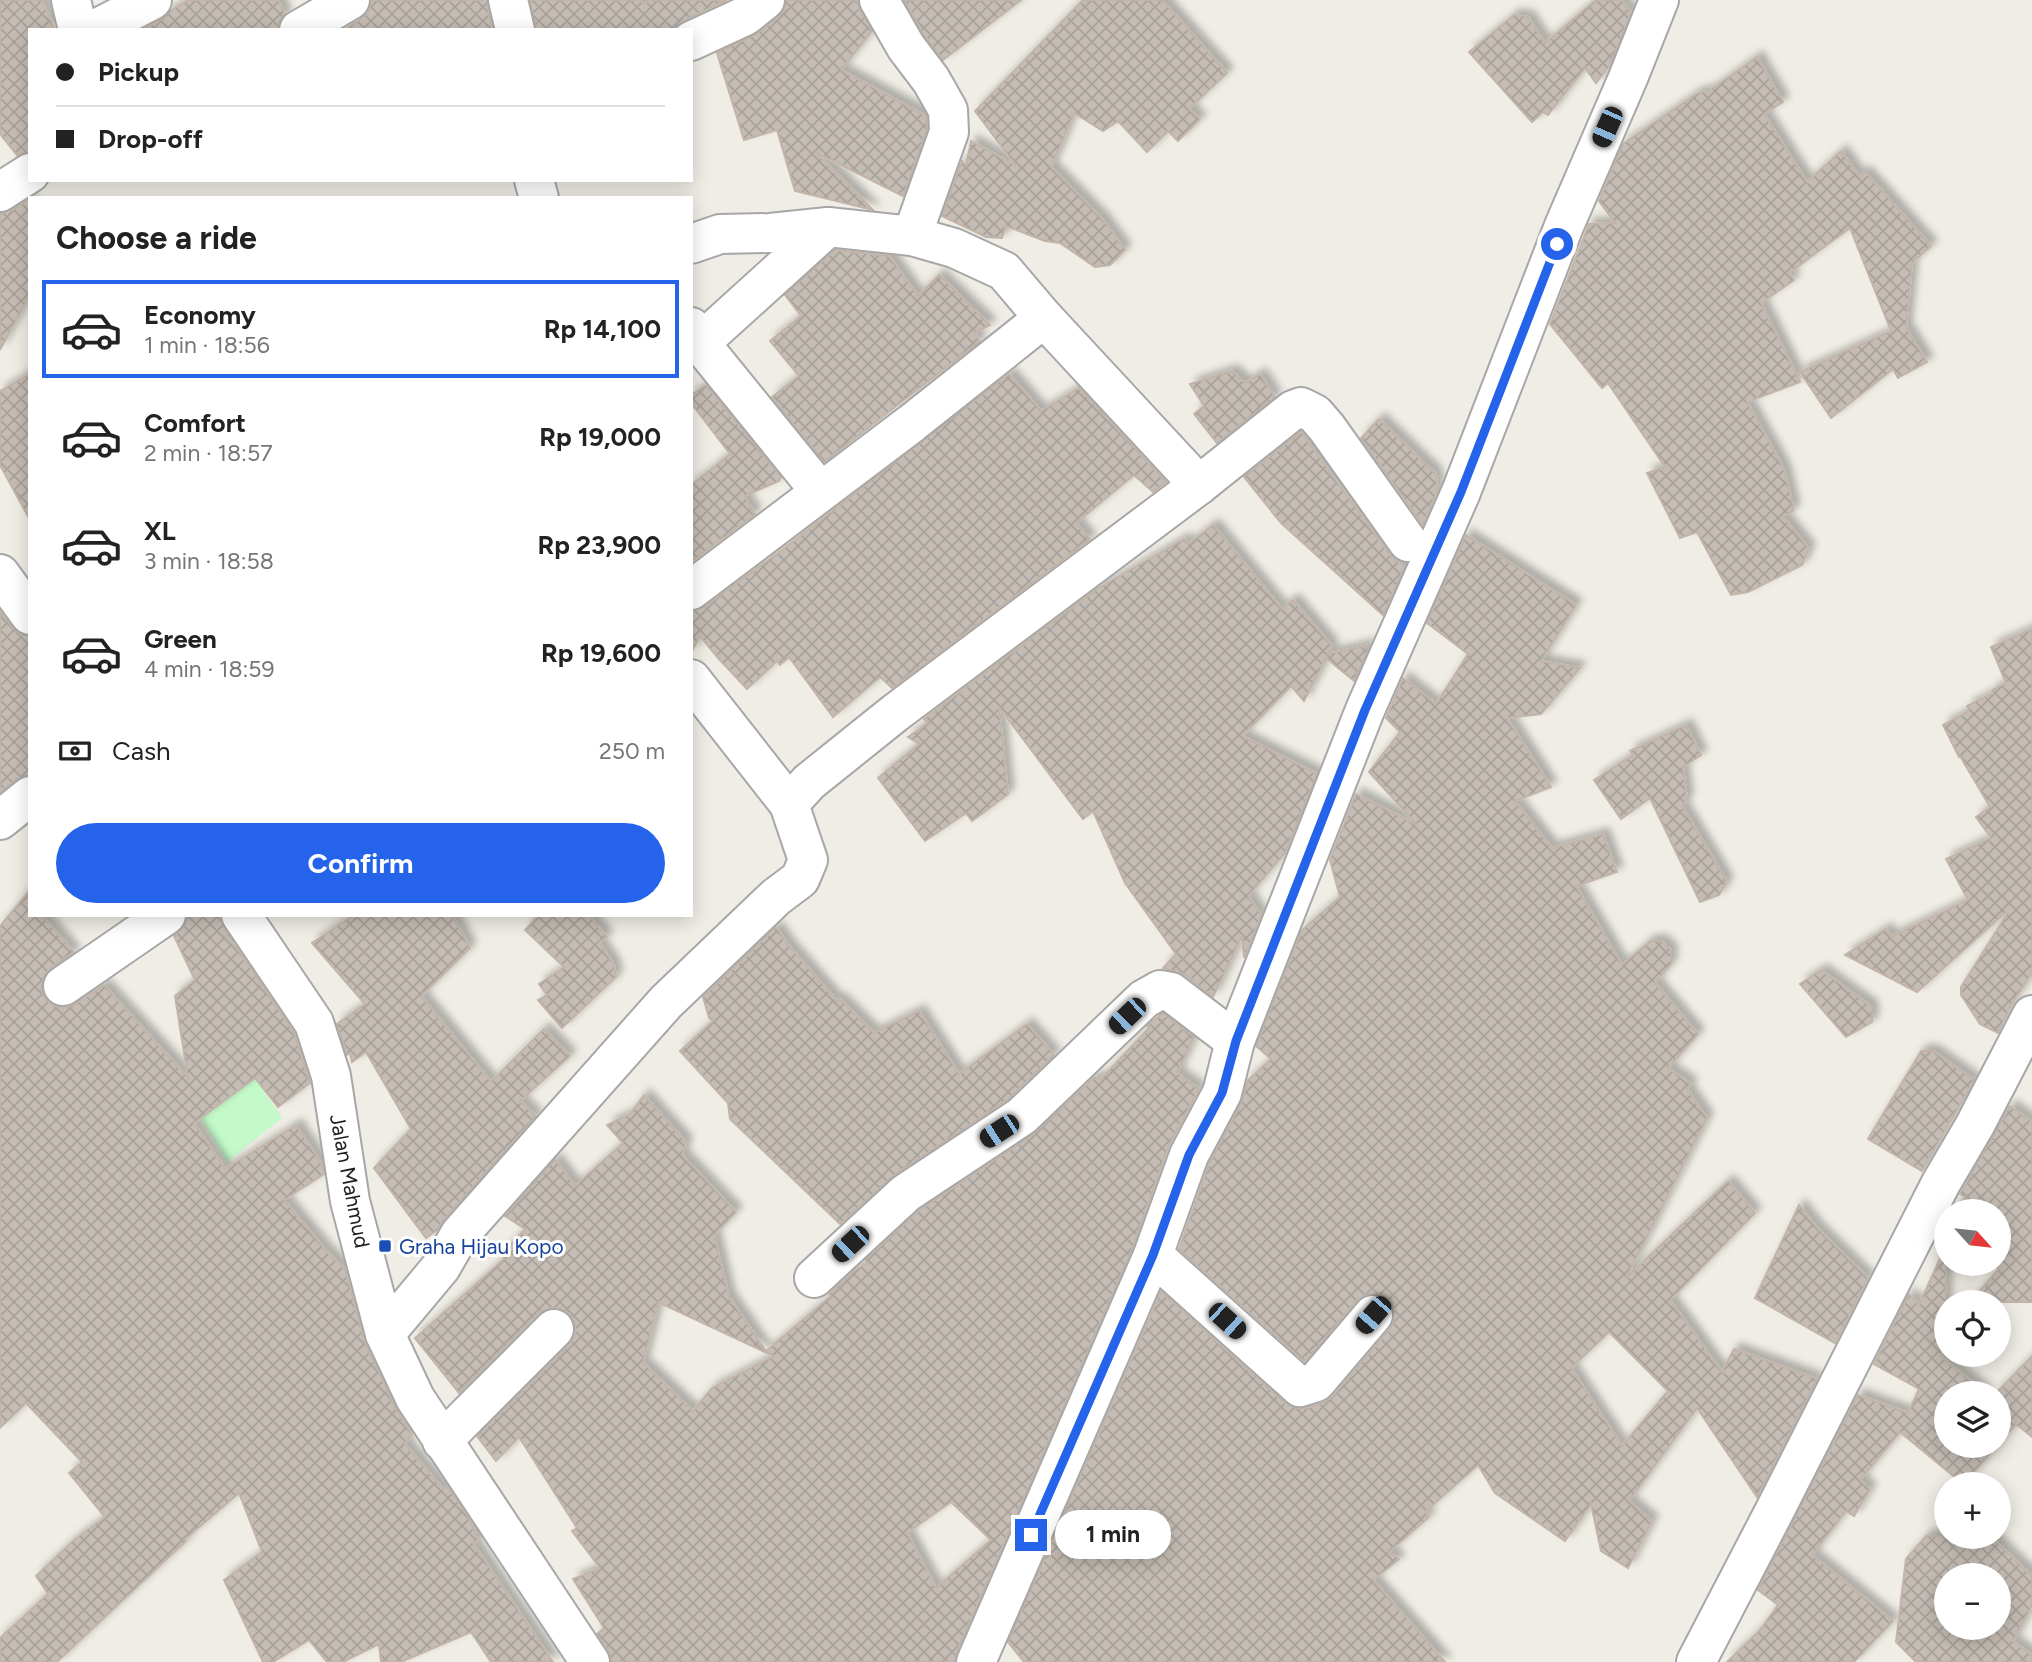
<!DOCTYPE html>
<html lang="en">
<head>
<meta charset="utf-8">
<style>
	body { margin:0; font-family:Figtree,sans-serif; background:#f6f6f6; color:#222; height:100vh; display:flex; flex-direction:column; font-size:26px; white-space:nowrap }
	* { box-sizing:border-box; margin:0 }
	p { font-size:23px; color:#767676 }
	.icon { flex:none; width:38px; height:38px; fill:none; stroke:currentColor; stroke-width:2; stroke-linecap:round; stroke-linejoin:round }
	.map { position:relative; flex:1; overflow:hidden }
	.sheet { position:absolute; left:28px; top:196px; width:665px; height:721px; display:flex; flex-direction:column; background:#fff; border-radius:0px; box-shadow:0 4px 18px #0003 }
	.sheet>* { flex:none }
	.hud { position:absolute; left:28px; top:28px; width:665px; height:154px; border-radius:0px; box-shadow:0 4px 18px #0003; display:grid; align-content:center; height:154px; padding:0 28px; background:#fff }
	.needle { width:46px; rotate:117deg }
	.controls { position:absolute; left:1934px; top:1199px; display:grid; gap:14px }
	.controls a { display:grid; place-items:center; width:77px; height:77px; border-radius:50%; background:#fff; box-shadow:0 4px 18px #0003; font-size:35px }
	.end { position:absolute; width:32px; height:32px; margin:-16px; border:9px solid #2563eb; background:#fff; box-shadow:0 0 0 4px #fff }
	.from { border-radius:50% }
	.bubble { position:absolute; height:49px; border-radius:24px; background:#fff; box-shadow:0 4px 18px #0003; font-size:23px; font-weight:700; line-height:49px; text-align:center }
	.car { position:absolute; width:21px; height:42px; margin:-21px -10px; border-radius:9px; box-shadow:0 0 5px 2px #0007; background:linear-gradient(#222 24%,#8ab4d8 0 40%,#222 0 76%,#8ab4d8 0 86%,#222 0) }
	.hud b { display:flex; align-items:center; gap:24px; height:66px; font-size:26px }
	.hud b+b { border-top:2px solid #e0e0e0 }
	.hud i { width:18px; height:18px; background:#222 }
	ul { padding:0; list-style:none }
	li { display:flex; align-items:center; gap:21px; height:98px; margin:0 14px 10px; padding:0 14px; border:4px solid transparent; border-radius:0px }
	li div { flex:1 }
	li b { display:block; font-size:26px }
	li em { font-style:normal; font-weight:700 }
	li.active { border-color:#2563eb }
	li>.icon { width:63px; height:63px; stroke-width:1.5 }
	h2 { padding:0 28px; font-size:32px; line-height:84px }
	.pay { display:flex; align-items:center; gap:18px; height:77px; padding:0 28px; font-size:26px }
	.pay p { margin-inline-start:auto }
	.cta { display:flex; gap:14px; margin-top:auto; padding:14px 28px }
	.cta a { flex:1; height:80px; border-radius:42px; background:#2563eb; color:#fff; font-size:28px; font-weight:700; line-height:80px; text-align:center }
	.map>svg:first-child { display:block }
	.park { fill:#c4f9c9 }
	.building { fill:url(#building-cross-hatch); stroke:#c2b4a8; stroke-width:2; fill-rule:evenodd; filter:url(#shadow) }
	.lines { fill:none; stroke-linecap:round; stroke-linejoin:round }
	.minor-casing { stroke:#a7a7a7; stroke-width:42 }
	.minor { stroke:#fff; stroke-width:38 }
	.route { stroke:#2563eb; stroke-width:9 }
	.transit-dot { fill:#1a4fb4; stroke:#fff; stroke-width:2.5 }
	.labels { text-anchor:middle; dominant-baseline:central; stroke-width:6; stroke-linejoin:round; paint-order:stroke }
	.street-label { font-size:21px; fill:#202020; stroke:#fff }
	.transit-label { font-size:21px; fill:#164399; stroke:#fff; text-anchor:start }
</style>
</head>
<body>
<div class="map">
<svg width="2032" height="1662" viewBox="0 0 2032 1662">
	<defs>
		<pattern id="building-cross-hatch" width="8" height="8" patternUnits="userSpaceOnUse" patternTransform="scale(1.75)"><rect width="8" height="8" fill="#c5bdb5"/><path d="M0 0l8 8M0 8l8-8" fill="none" stroke="#a9a29b"/></pattern>
		<filter id="shadow"><feDropShadow dx="6" dy="-6" stdDeviation="3.5" flood-color="#0004"/></filter>
	</defs>
	<rect width="100%" height="100%" fill="#f0ede6"/>
	<path class="park" d="M255,1078L282,1118L227,1162L201,1119Z"/>
	<g class="building">
		<path d="M0,0H42L55,30H30V151L17,155L0,134Z"/>
		<path d="M189,0H278L285,14L280,20L277,30H142L162,19L171,10Z"/>
		<path d="M372,0H487L492,30H343L361,19L369,11Z"/>
		<path d="M530,0H642V4L656,0H727L682,21L673,30H583L582,27L569,30H536Z"/>
		<path d="M786,0H857L860,11L872,31L841,70L926,116L927,129L903,196L815,152L873,210L795,191L777,130L744,140L717,53L758,33L779,17L785,9Z"/>
		<path d="M904,0H1021L943,60L924,35Z"/>
		<path d="M1083,0H1162L1227,73L1189,109L1200,119L1178,141L1168,131L1147,152L1118,121L1103,131L1074,113L1051,167L1103,220L1125,250L1110,265L1095,267L1060,243L1045,241L1006,226L1002,238L986,237L942,216L962,161L966,166L971,141L1016,166L975,111Z"/>
		<path d="M1596,0H1621L1631,12L1610,65L1596,83L1585,68L1548,115L1543,112L1532,122L1469,52L1514,15L1528,17L1545,43Z"/>
		<path d="M1757,57L1783,102L1764,114L1807,182L1841,151L1859,176L1865,172L1931,246L1912,263L1906,328L1927,362L1898,378L1893,369L1831,418L1800,372L1891,331L1850,228L1789,273L1794,280L1761,303L1800,382L1747,402L1784,469L1794,510L1783,517L1809,549L1802,565L1748,592L1731,595L1697,532L1680,538L1647,473L1665,467L1608,383L1602,388L1550,324L1589,224L1615,223L1599,201L1623,144L1698,93L1709,91Z"/>
		<path d="M30,199V294L0,350V214L12,210Z"/>
		<path d="M835,250L889,256L918,296L939,275L990,325L974,333L980,341L824,462L772,397L799,376L770,341L801,316L785,295Z"/>
		<path d="M1232,371L1245,383L1260,374L1275,397L1217,443L1194,414L1204,406L1190,384Z"/>
		<path d="M30,374V520L0,465V391Z"/>
		<path d="M1009,374L1041,411L1079,388L1166,482L1153,492L1134,475L1076,523L1090,539L892,688L880,677L833,717L789,657L780,665L777,661L747,689L718,658L700,636L691,653V611L704,607L778,553Z"/>
		<path d="M706,385L781,477L779,481L744,496L755,514L691,562V485L730,454L691,403V395Z"/>
		<path d="M1379,419L1436,474L1437,491L1423,525L1361,438Z"/>
		<path d="M1301,432L1390,555L1398,562L1406,563L1383,615L1281,523L1244,477Z"/>
		<path d="M1213,525L1282,609L1293,600L1332,646L1328,654L1370,645L1354,681L1326,658L1304,701L1291,686L1242,736L1317,774L1285,853L1248,896L1261,915L1244,958L1242,936L1213,997L1184,974L1163,968L1176,954L1125,883L1093,811L1083,819L999,707L1008,794L972,821L966,813L925,841L878,778L919,744L908,737L928,723L924,719L1097,589L1184,539L1188,544Z"/>
		<path d="M1466,535L1576,605L1541,661L1580,668L1541,714L1507,718L1551,787L1515,801L1552,848L1603,834L1617,872L1576,886L1622,965L1650,941H1661L1671,950V964L1655,983L1698,1034L1668,1068L1691,1084L1687,1089L1707,1118L1626,1278L1728,1181L1755,1213L1670,1300L1722,1372L1734,1349L1817,1379L1757,1497L1697,1408L1629,1501L1652,1521L1628,1568L1601,1551L1591,1504L1565,1541L1495,1493L1478,1465L1425,1512L1429,1517L1389,1552L1399,1559L1373,1580L1445,1662H1024L1008,1642L1161,1292L1285,1403L1296,1408H1307L1323,1403L1333,1396L1390,1329L1394,1320V1308L1388,1299L1378,1294L1365,1295L1356,1301L1305,1362L1179,1249L1209,1164L1241,1103L1248,1080L1271,1059L1256,1046L1302,930L1340,897L1330,860L1356,794L1417,825L1369,772L1400,732L1386,718L1403,678L1436,704L1468,654L1427,623ZM1609,1332L1668,1391L1622,1446L1571,1368Z"/>
		<path d="M0,611L13,628L21,635L30,636V775L17,779L0,792Z"/>
		<path d="M2032,629V973L2012,1003L1998,1033L1980,1024L1961,995V987L2007,914L2006,912L1917,992L1845,955L1886,929L1891,937L1968,900L1946,859L1991,838L1976,817L1990,807L1960,756L1959,757L1943,725L1969,711L1967,706L1993,693L1992,690L2006,683L1991,647Z"/>
		<path d="M1686,725L1701,755L1683,767L1687,800L1682,806L1727,882L1719,895L1700,902L1650,798L1621,819L1594,780L1633,755L1630,751Z"/>
		<path d="M30,890V915H41L74,952L51,968L44,976L41,988L45,999L54,1006L65,1008L75,1004L104,985L188,1078L175,996L195,980L174,936L185,925L188,915H219L227,933L224,935L236,947L294,1033L310,1083L278,1107L255,1078L194,1123L225,1169L296,1125L323,1166L324,1174L284,1200L327,1252L345,1269L365,1343L395,1407L412,1435L404,1443L443,1489L448,1487L469,1518L478,1540L473,1543L553,1662H491L471,1632L401,1662H381L379,1644L343,1662H327L309,1640L273,1662H263L224,1580L262,1552L239,1493L184,1540L186,1541L57,1662H0V1638L48,1594L36,1576L74,1540L105,1517L69,1473L82,1462L26,1403L0,1428V926Z"/>
		<path d="M354,915H452L470,948L421,996L491,1082L544,1029L570,1056L520,1101L536,1116L444,1219L437,1230L426,1238L374,1168L411,1129L366,1052L352,1062L350,1053L347,1055L337,1024L365,1004L312,943Z"/>
		<path d="M539,915H588L607,937L599,942L614,965L616,977L562,1028L538,1000L547,995L539,984L564,967L525,930Z"/>
		<path d="M776,927L789,946L838,1002L840,999L874,1033L919,1011L959,1074L1027,1024L1054,1055L1008,1099L894,1175L840,1224L730,1119L728,1103L680,1051L713,1021L709,1018L703,997Z"/>
		<path d="M1821,970L1872,1007V1022L1846,1037L1800,984Z"/>
		<path d="M1163,1013L1194,1037L1177,1073L1199,1089L1168,1147L1133,1247L956,1653L955,1662H612L608,1650L597,1634L604,1628L573,1579L600,1568L572,1531L577,1528L519,1437L496,1461L477,1436L570,1344L575,1334V1323L570,1314L559,1308H548L539,1313L459,1393L415,1338L504,1259L501,1255L525,1229L505,1216L555,1159L575,1186L623,1143L607,1125L630,1114L644,1095L686,1142L682,1155L736,1212L714,1235L729,1297L766,1351L831,1296L829,1294L856,1269L868,1263L865,1260L920,1210L1034,1134L1095,1077L1100,1080L1149,1028L1147,1026ZM658,1302L765,1352L774,1356L712,1388L693,1411L643,1363ZM951,1502L991,1540L936,1588L907,1533Z"/>
		<path d="M1921,1051H1933L1974,1080L1922,1171L1868,1139Z"/>
		<path d="M2010,1106L2032,1122V1302H1970L1998,1270V1211H1952L1966,1197L1960,1194Z"/>
		<path d="M1799,1205L1819,1230L1868,1278L1835,1343L1755,1298Z"/>
		<path d="M1946,1245V1343L1940,1356L1986,1393H1946V1446H1997L1963,1484L1900,1432L1860,1480L1870,1489L1854,1516L1846,1511L1812,1555L1893,1621L1854,1662H1727L1760,1630L1778,1605L1758,1590L1858,1395L1908,1413L1919,1389L1874,1364L1909,1294L1919,1305Z"/>
		<path d="M2032,1356V1437L2016,1424L1998,1444V1393H1996Z"/>
		<path d="M1926,1536H1990L2032,1576V1605L2013,1641L2032,1656V1662H1916L1896,1642L1906,1559ZM1946,1575H1998V1628H1946Z"/>
	</g>
	<g class="lines">
		<g class="minor-casing">
			<g id="minor">
				<path d="M71,0L78,30"/>
				<path d="M508,0L515,30"/>
				<path d="M879,0L906,47L931,80L948,110L949,132L912,236"/>
				<path d="M94,30L152,0"/>
				<path d="M299,30L350,0"/>
				<path d="M691,41L745,16L765,0"/>
				<path d="M534,180L539,198"/>
				<path d="M0,192L30,173"/>
				<path d="M691,244L720,234L770,233L828,227L912,236L954,248L1004,271L1044,318L1199,485"/>
				<path d="M691,327L700,343L820,491"/>
				<path d="M700,343L828,227"/>
				<path d="M0,574L30,615"/>
				<path d="M691,590L912,423L1044,318"/>
				<path d="M691,679L789,804"/>
				<path d="M0,820L30,796"/>
				<path d="M241,915L314,1023L331,1076L350,1201L385,1334L415,1398L590,1662"/>
				<path d="M63,986L166,915"/>
				<path d="M1153,1255L1300,1387L1316,1382L1373,1315"/>
				<path d="M814,1278L906,1193L1022,1116L1144,999L1160,990L1171,992L1235,1041"/>
				<path d="M385,1334L441,1267L460,1234L666,1002L776,897L800,879L808,860L789,804L809,782L895,713L1199,485L1293,410L1301,407L1315,414L1327,428L1408,542"/>
				<path d="M442,1441L554,1329"/>
				<path d="M976,1662L1153,1255L1189,1155L1222,1093L1235,1041L1365,710L1461,492L1564,226L1628,78L1659,0"/>
				<path d="M1696,1662L1774,1512L1941,1183L1975,1125L2032,1015"/>
			</g>
		</g>
		<use href="#minor" class="minor"/>
	</g>
	<g class="lines">
		<path class="route" d="M1031,1535L1153,1255L1189,1155L1222,1093L1236,1041L1365,710L1461,492L1557,244"/>
	</g>
	<rect class="transit-dot" x="378" y="1239" width="14" height="14" rx="3.5"/>
	<g class="labels">
		<g class="street-label">
			<text transform="translate(350 1181) rotate(79)">Jalan Mahmud</text>
		</g>
		<g class="transit-label">
			<text x="399" y="1246">Graha Hijau Kopo</text>
		</g>
	</g>
</svg>
<div class="controls">
<a><svg class="needle" viewBox="-14 -14 28 28"><path d="M0-13l5 13h-10z" fill="#e53935"/><path d="M0 13l5-13h-10z" fill="#767676"/></svg></a>
<a><svg class="icon" aria-label="locate" viewBox="0 0 24 24"><circle cx="12" cy="12" r="6"/><path d="M12 2v4M12 18v4M2 12h4M18 12h4"/></svg></a>
<a><svg class="icon" aria-label="layers" viewBox="0 0 24 24"><path d="M12 4l9 5-9 5-9-5zM3 14l9 5 9-5"/></svg></a>
<a>+</a>
<a>−</a>
</div>
<i class="end from" style="left:1557px;top:244px"></i>
<i class="end" style="left:1031px;top:1535px"></i>
<div class="bubble" style="left:1055px;top:1510px;width:116px">1 min</div>
<i class="car" style="left:1607px;top:127px;rotate:204deg"></i>
<i class="car" style="left:1127px;top:1016px;rotate:226deg"></i>
<i class="car" style="left:999px;top:1131px;rotate:237deg"></i>
<i class="car" style="left:850px;top:1244px;rotate:227deg"></i>
<i class="car" style="left:1373px;top:1315px;rotate:221deg"></i>
<i class="car" style="left:1227px;top:1321px;rotate:132deg"></i>
<div class="hud">
<b><i class="from"></i>Pickup</b>
<b><i></i>Drop-off</b>
</div>
<section class="sheet">
<h2>Choose a ride</h2>
<ul>
<li class="active"><svg class="icon" aria-label="car" viewBox="0 0 24 24"><path d="M5 17H2v-5l4-1 3-4h7l3 4 3 1v5h-3M9 17h6M6 11h13"/><circle cx="7" cy="17" r="2"/><circle cx="17" cy="17" r="2"/></svg><div><b>Economy</b><p>1 min · 18:56</p></div><em>Rp 14,100</em></li>
<li><svg class="icon" aria-label="car" viewBox="0 0 24 24"><path d="M5 17H2v-5l4-1 3-4h7l3 4 3 1v5h-3M9 17h6M6 11h13"/><circle cx="7" cy="17" r="2"/><circle cx="17" cy="17" r="2"/></svg><div><b>Comfort</b><p>2 min · 18:57</p></div><em>Rp 19,000</em></li>
<li><svg class="icon" aria-label="car" viewBox="0 0 24 24"><path d="M5 17H2v-5l4-1 3-4h7l3 4 3 1v5h-3M9 17h6M6 11h13"/><circle cx="7" cy="17" r="2"/><circle cx="17" cy="17" r="2"/></svg><div><b>XL</b><p>3 min · 18:58</p></div><em>Rp 23,900</em></li>
<li><svg class="icon" aria-label="car" viewBox="0 0 24 24"><path d="M5 17H2v-5l4-1 3-4h7l3 4 3 1v5h-3M9 17h6M6 11h13"/><circle cx="7" cy="17" r="2"/><circle cx="17" cy="17" r="2"/></svg><div><b>Green</b><p>4 min · 18:59</p></div><em>Rp 19,600</em></li>
</ul>
<div class="pay"><svg class="icon" aria-label="cash" viewBox="0 0 24 24"><path d="M3 7h18v10H3z"/><circle cx="12" cy="12" r="2"/></svg>Cash<p>250 m</p></div>
<div class="cta"><a>Confirm</a></div>
</section>
</div>
</body>
</html>
